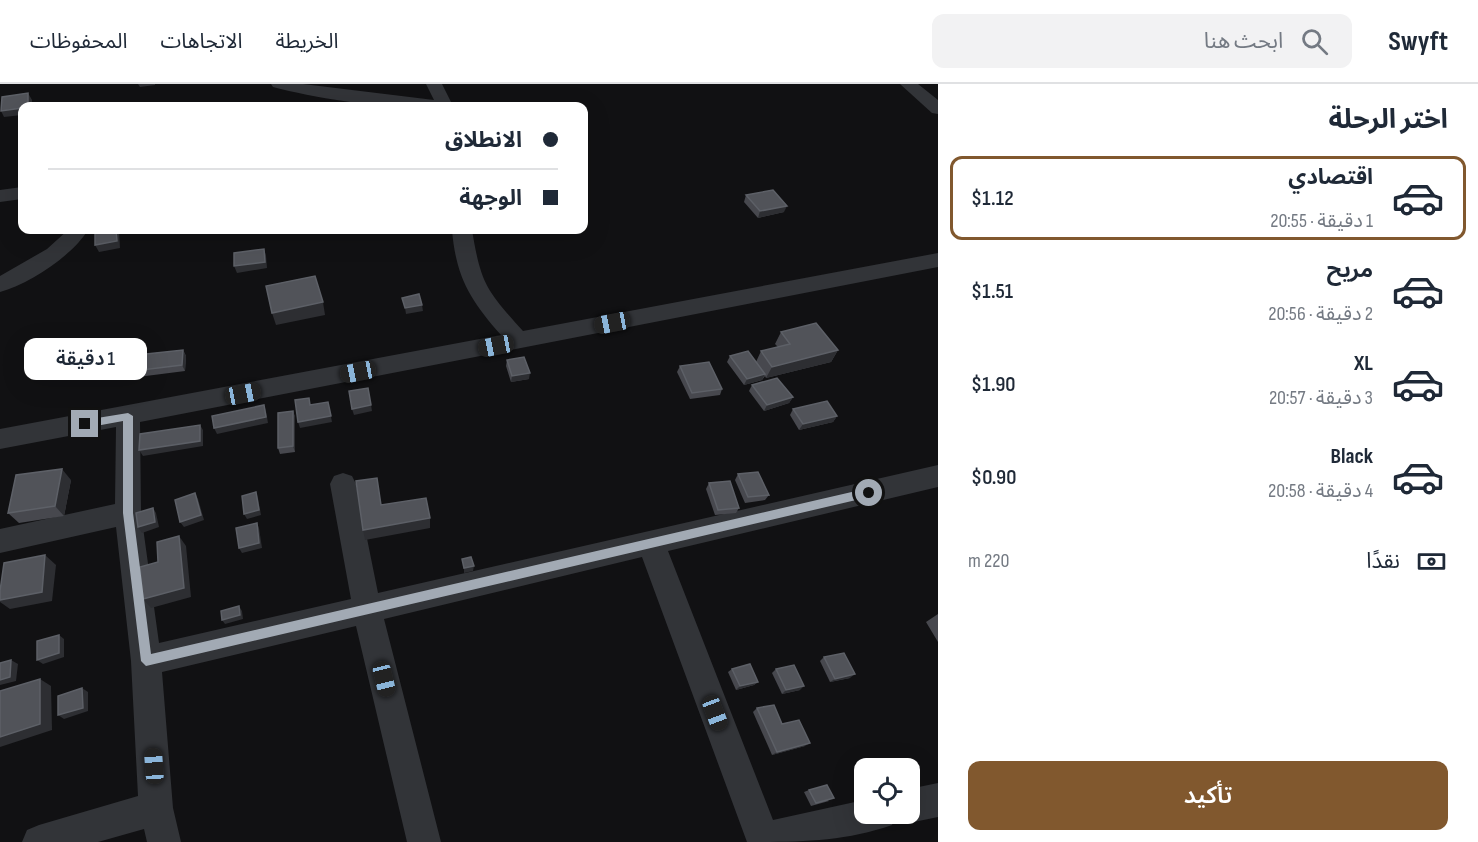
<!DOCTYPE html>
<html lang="ar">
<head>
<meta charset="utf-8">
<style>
	body { margin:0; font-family:"Sofia Sans Condensed","Noto Sans Arabic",sans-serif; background:#f2f2f3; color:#1f2937; direction:rtl; height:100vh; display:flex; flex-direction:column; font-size:22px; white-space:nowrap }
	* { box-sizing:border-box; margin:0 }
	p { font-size:20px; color:#747a83 }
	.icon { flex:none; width:33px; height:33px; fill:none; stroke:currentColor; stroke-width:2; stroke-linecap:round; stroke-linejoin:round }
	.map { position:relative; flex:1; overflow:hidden; direction:ltr }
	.side { display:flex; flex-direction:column; background:#fff; width:540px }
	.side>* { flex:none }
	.guide { position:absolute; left:18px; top:18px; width:570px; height:132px; border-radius:12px; box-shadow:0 6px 24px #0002; direction:rtl; display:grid; align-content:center; height:132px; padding:0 30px; background:#fff }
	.controls { position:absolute; left:854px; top:674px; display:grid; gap:12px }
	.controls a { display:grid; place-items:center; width:66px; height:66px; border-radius:12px; background:#fff; box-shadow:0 6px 24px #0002; font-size:30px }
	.end { position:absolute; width:27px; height:27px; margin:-14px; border:8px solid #a2aab4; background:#111; box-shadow:0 0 0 3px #111 }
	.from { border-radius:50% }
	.bubble { position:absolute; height:42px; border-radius:12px; background:#fff; box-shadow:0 6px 24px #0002; font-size:20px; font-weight:600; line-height:42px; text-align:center; direction:rtl }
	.car { position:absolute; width:18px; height:36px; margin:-18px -9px; border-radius:8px; box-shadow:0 0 4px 2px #0007; background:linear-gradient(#222 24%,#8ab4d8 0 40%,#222 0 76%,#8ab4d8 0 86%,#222 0) }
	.guide b { display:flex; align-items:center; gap:21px; height:57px; font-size:22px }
	.guide b+b { border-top:2px solid #e0e1e3 }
	.guide i { width:15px; height:15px; background:#1f2937 }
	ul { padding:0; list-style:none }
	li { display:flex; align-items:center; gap:18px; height:84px; margin:0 12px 9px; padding:0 18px; border:3px solid transparent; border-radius:12px }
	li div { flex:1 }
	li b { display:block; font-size:22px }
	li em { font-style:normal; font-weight:600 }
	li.selected { border-color:#81582e }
	li>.icon { width:54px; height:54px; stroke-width:1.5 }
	h2 { padding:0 30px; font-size:27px; line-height:72px }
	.pay { display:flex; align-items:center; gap:15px; height:66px; padding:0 30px; font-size:22px }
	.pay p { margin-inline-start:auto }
	.action { display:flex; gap:12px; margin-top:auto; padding:12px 30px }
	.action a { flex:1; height:69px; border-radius:12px; background:#81582e; color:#fff; font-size:24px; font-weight:600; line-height:69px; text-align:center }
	header { display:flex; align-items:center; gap:36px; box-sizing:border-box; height:84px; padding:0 30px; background:#fff; border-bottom:2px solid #e0e1e3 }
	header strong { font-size:28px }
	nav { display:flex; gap:33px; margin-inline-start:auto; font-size:21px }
	.search { width:420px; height:54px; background:#f2f2f3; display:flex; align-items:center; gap:15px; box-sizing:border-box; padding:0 21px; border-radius:12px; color:#747a83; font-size:22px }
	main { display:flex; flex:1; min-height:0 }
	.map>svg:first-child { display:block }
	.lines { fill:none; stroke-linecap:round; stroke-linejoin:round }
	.minor { fill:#323438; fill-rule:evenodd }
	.wall { fill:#47484e }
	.shaded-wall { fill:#2d2e32 }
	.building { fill:#515359; stroke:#5d6067; stroke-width:1.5 }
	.route { fill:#a2aab4 }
</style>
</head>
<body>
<header>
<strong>Swyft</strong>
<div class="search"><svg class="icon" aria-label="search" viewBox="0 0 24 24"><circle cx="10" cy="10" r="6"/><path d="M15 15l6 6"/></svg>ابحث هنا</div>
<nav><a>الخريطة</a><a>الاتجاهات</a><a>المحفوظات</a></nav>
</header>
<main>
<section class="side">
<h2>اختر الرحلة</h2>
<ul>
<li class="selected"><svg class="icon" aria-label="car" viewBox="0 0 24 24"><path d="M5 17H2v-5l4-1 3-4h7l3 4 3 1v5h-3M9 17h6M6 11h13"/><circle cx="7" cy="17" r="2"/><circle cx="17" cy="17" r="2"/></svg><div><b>اقتصادي</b><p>1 دقيقة · 20:55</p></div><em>$1.12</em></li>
<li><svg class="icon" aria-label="car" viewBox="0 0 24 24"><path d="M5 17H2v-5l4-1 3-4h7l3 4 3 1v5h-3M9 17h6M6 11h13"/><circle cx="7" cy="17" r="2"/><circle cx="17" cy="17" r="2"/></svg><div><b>مريح</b><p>2 دقيقة · 20:56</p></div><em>$1.51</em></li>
<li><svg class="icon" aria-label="car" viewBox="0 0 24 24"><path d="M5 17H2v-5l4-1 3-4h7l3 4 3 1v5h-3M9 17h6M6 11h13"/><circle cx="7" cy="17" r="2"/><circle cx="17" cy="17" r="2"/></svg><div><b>XL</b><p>3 دقيقة · 20:57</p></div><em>$1.90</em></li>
<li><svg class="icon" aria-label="car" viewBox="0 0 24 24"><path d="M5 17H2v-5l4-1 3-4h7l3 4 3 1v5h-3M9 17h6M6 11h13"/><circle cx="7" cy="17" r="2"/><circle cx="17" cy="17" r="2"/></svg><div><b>Black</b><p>4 دقيقة · 20:58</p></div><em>$0.90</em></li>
</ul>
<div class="pay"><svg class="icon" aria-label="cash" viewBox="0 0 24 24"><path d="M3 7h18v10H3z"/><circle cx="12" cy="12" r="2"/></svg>نقدًا<p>220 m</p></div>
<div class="action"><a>تأكيد</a></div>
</section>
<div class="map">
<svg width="938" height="758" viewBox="0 0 938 758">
	<rect width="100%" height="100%" fill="#111113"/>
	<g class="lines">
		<g class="minor">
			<path d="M271,0H303L434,16L426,0H442L453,22C404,28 322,16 273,3Z"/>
			<path d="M900,0H918L938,16V30L932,29Z"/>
			<path d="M22,103V115L0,118V106Z"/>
			<path d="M68,146H88C72,172 29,200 0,208V192L47,165Z"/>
			<path d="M452,146H472C481,200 486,206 523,247L938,169V183L140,338L141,429L159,559L351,515L330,400L334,392L343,389L352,392L356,400L378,509L938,381V403L668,467L773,736L864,716V729H909V705L938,699V733L909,739L896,731L892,741C844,758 797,758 747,758L642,473L384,535L441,758H407L356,542L162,588L173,724L181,758H147L144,745L98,758H22L27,746L39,741L138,712L131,577L116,443L0,469V445L115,420L116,343L0,365V345L501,251C470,216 456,193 452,146Z"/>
		</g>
	</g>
	<g class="wall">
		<path d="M746,111L784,128L758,134L744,118Z"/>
		<path d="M781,248L838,266L831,278L766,294L765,292L762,296L744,301L727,278L730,272L756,278L761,267L778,263L775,260Z"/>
		<path d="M183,266L186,272L185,287L138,293L134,287Z"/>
		<path d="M91,274L95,280L93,294L75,296L71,290Z"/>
		<path d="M507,276L529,295L511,298L506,282Z"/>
		<path d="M680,282L722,305L720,311L690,315L677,288Z"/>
		<path d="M752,301L793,313L789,319L764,327L749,307Z"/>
		<path d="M793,325L837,332L833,338L799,346L790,331Z"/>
		<path d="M293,327L295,333V368L280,370L278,364Z"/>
		<path d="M738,390L769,411L765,416L745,419L735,396Z"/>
		<path d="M71,396L64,432L19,439L8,429Z"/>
		<path d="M709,399L739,424L736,429L715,431L706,405Z"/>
		<path d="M938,530V558L926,538Z"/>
		<path d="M824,573L850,594L830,598L820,577Z"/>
		<path d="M732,585L758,598L754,601L736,606L728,588Z"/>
		<path d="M776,585L800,606L782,610L772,589Z"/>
		<path d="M757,624L782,640L805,662L772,671L753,628Z"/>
		<path d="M809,706L829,717L811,722L804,708Z"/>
	</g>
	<g class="shaded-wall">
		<path d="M138,0H155V1L140,3Z"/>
		<path d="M28,9L32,16V22H28Z"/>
		<path d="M22,24V31L4,33L1,27Z"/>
		<path d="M787,122L784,128L758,134L760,127Z"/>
		<path d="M116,146H119L120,164L99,168L95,161Z"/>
		<path d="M264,165L266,171L267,184L237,189L234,182Z"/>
		<path d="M323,218L325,231L276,241L272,229Z"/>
		<path d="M422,221L423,227L406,230L405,224Z"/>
		<path d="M183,266L186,272L185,287L182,281Z"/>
		<path d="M838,266L831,278L766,294L772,283Z"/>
		<path d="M91,274L95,280L93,294L89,288Z"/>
		<path d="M530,289L529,295L511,298L512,292Z"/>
		<path d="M765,290L762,296L744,301L747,295Z"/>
		<path d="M793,313L789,319L764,327L767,321Z"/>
		<path d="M264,321L266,327L268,339L217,350L214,344Z"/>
		<path d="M371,321L372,327L354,331L352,325Z"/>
		<path d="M329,323L332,338L300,344L298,338Z"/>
		<path d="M293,327L295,333V368L293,362Z"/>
		<path d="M837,332L833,338L799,346L803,340Z"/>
		<path d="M200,341L203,346V362L143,372L139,366Z"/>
		<path d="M62,385L71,396L64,432L55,422Z"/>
		<path d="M256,408L258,414L261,431L247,435L244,430Z"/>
		<path d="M195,409L198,415L204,436L184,443L180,438Z"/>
		<path d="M153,424L156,429L159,443L142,449L138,443Z"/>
		<path d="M430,434V444L365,456L363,446Z"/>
		<path d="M257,439L259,444L262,464L242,469L239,464Z"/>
		<path d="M179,452L186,462L191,513L151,524L143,515Z"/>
		<path d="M45,471L56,481L52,517L10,525L0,518V516Z"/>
		<path d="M474,482L473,487L464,489V484Z"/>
		<path d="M239,522L242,527L243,535L225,540L222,536Z"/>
		<path d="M59,551L64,555V573L43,580L37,576Z"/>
		<path d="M11,576L18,580L16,597L0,601V596Z"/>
		<path d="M855,590L850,594L830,598L835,595Z"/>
		<path d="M40,595L51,602L52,646L0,663V653Z"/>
		<path d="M758,598L754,601L736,606L740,602Z"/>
		<path d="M804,602L800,606L782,610L786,606Z"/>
		<path d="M82,604L88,608V627L64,635L58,631Z"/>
		<path d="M810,659L805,662L772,671L777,668Z"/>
	</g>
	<g class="building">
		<path d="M28,9V22H22V24L1,27L2,13Z"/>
		<path d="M773,106L787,122L760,127L746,111Z"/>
		<path d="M95,146H116L117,157L95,161Z"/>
		<path d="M264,165L265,178L234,182V169Z"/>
		<path d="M315,192L323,218L272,229L266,202Z"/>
		<path d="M419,210L422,221L405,224L402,214Z"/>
		<path d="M816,239L838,266L772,283L761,267L790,260L781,248Z"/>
		<path d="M183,266L182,281L134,287L137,271Z"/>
		<path d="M748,267L765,290L747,295L730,272Z"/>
		<path d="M524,273L530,289L512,292L507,276Z"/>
		<path d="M91,274L89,288L71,290L74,276Z"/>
		<path d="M709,278L722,305L692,309L680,282Z"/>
		<path d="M777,294L793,313L767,321L752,301Z"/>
		<path d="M368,304L371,321L352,325L349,307Z"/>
		<path d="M309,314L310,321L328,318L331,332L298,338L295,316Z"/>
		<path d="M827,317L837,332L803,340L793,325Z"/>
		<path d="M264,321L266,333L214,344L212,332Z"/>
		<path d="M293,327V362L278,364V329Z"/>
		<path d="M200,341V357L139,366L140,350Z"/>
		<path d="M62,385L55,422L8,429L16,391Z"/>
		<path d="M758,388L769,411L748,413L738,390Z"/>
		<path d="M377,394L381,421L426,414L430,434L363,446L356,397Z"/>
		<path d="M730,397L739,424L718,426L709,399Z"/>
		<path d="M256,408L259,426L244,430L242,412Z"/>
		<path d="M195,409L201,431L180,438L175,416Z"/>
		<path d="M153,424L155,438L138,443L136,429Z"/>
		<path d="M257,439L259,459L239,464L236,444Z"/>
		<path d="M179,452L184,504L143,515L140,483L158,478L157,458Z"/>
		<path d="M45,471L42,508L0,516V507L4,479Z"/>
		<path d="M471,473L474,482L464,484L462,475Z"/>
		<path d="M239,522L240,531L222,536L221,527Z"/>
		<path d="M59,551V569L37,576V557Z"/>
		<path d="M844,569L855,590L835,595L824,573Z"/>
		<path d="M11,576L10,593L0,596V579Z"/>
		<path d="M750,580L758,598L740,602L732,585Z"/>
		<path d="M794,581L804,602L786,606L776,585Z"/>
		<path d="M40,595V640L0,653V607Z"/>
		<path d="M82,604L83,624L58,631V612Z"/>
		<path d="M774,621L782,640L799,636L810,659L777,668L757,624Z"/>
		<path d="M827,701L834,714L816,719L809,706Z"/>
	</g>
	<path class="route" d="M128,329L133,332V429L151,570L869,404L874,409L869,413L146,582L141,577L123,429V337L85,344L81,340L85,336Z"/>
</svg>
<div class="controls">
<a><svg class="icon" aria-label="locate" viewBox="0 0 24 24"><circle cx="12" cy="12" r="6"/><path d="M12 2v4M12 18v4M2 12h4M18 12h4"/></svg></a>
</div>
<i class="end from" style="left:869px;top:409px"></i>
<i class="end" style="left:85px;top:340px"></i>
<div class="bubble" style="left:24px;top:254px;width:123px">1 دقيقة</div>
<i class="car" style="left:612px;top:239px;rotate:259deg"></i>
<i class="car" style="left:496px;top:262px;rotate:259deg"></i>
<i class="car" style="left:358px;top:288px;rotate:259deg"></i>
<i class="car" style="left:243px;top:310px;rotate:79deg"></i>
<i class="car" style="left:384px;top:595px;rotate:166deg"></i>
<i class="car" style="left:715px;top:629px;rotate:159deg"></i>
<i class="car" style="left:154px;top:682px;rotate:356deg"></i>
<div class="guide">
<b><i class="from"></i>الانطلاق</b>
<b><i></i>الوجهة</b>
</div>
</div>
</main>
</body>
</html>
